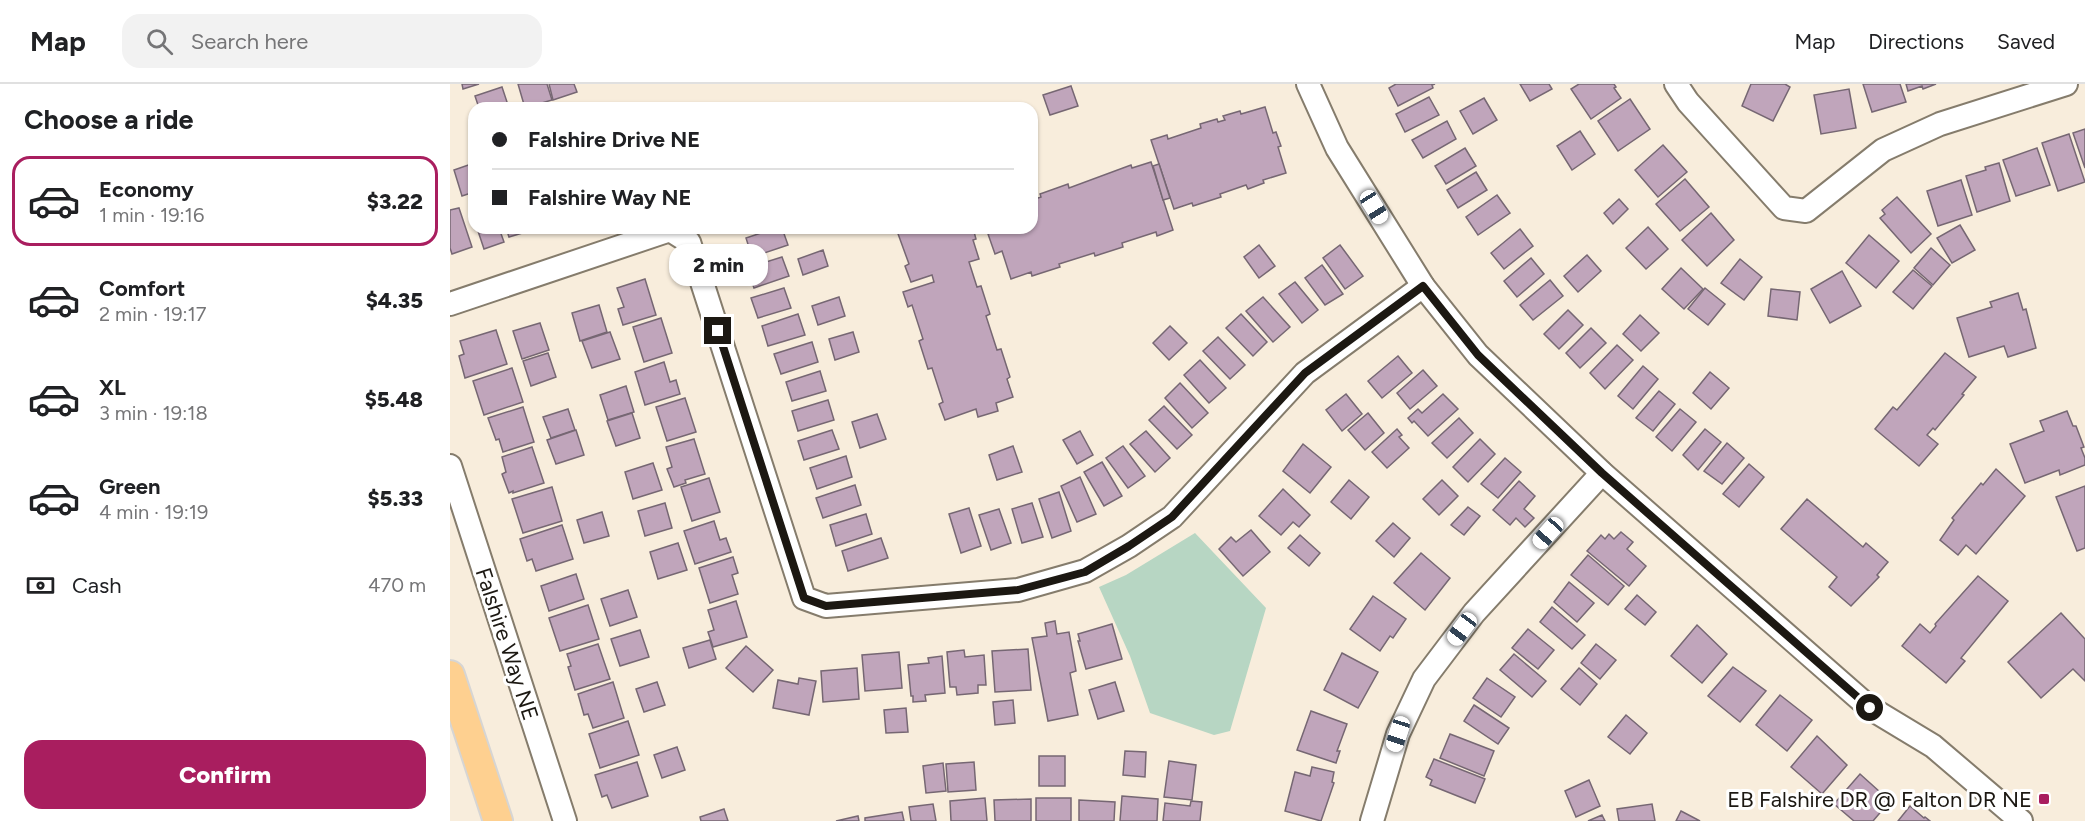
<!DOCTYPE html>
<html lang="en">
<head>
<meta charset="utf-8">
<style>
	body { margin:0; font-family:Figtree,sans-serif; background:#f2f2f2; color:#202124; height:100vh; display:flex; flex-direction:column; font-size:22px; white-space:nowrap }
	* { box-sizing:border-box; margin:0 }
	p { font-size:20px; color:#757577 }
	.icon { flex:none; width:33px; height:33px; fill:none; stroke:currentColor; stroke-width:2; stroke-linecap:round; stroke-linejoin:round }
	.map { position:relative; flex:1; overflow:hidden }
	.panel { display:flex; flex-direction:column; background:#fff; width:450px }
	.panel>* { flex:none }
	.hud { position:absolute; left:18px; top:18px; width:570px; height:132px; border-radius:18px; box-shadow:0 2px 4px #0004; display:grid; align-content:center; height:132px; padding:0 24px; background:#fff }
	.end { position:absolute; width:27px; height:27px; margin:-14px; border:8px solid #1c1812; background:#fff; box-shadow:0 0 0 3px #fff }
	.from { border-radius:50% }
	.bubble { position:absolute; height:42px; border-radius:18px; background:#fff; box-shadow:0 2px 4px #0004; font-size:20px; font-weight:800; line-height:42px; text-align:center }
	.car { position:absolute; width:18px; height:36px; margin:-18px -9px; border-radius:8px; box-shadow:0 0 4px 2px #0007; background:linear-gradient(#fff 24%,#345 0 40%,#fff 0 76%,#345 0 86%,#fff 0) }
	.hud b { display:flex; align-items:center; gap:21px; height:57px; font-size:22px }
	.hud b+b { border-top:2px solid #e0e0e0 }
	.hud i { width:15px; height:15px; background:#202124 }
	ul { padding:0; list-style:none }
	li { display:flex; align-items:center; gap:18px; height:90px; margin:0 12px 9px; padding:0 12px; border:3px solid transparent; border-radius:18px }
	li div { flex:1 }
	li b { display:block; font-size:22px }
	li em { font-style:normal; font-weight:800 }
	li.current { border-color:#a91e5f }
	li>.icon { width:54px; height:54px; stroke-width:1.5 }
	h2 { padding:0 24px; font-size:27px; line-height:72px }
	.pay { display:flex; align-items:center; gap:15px; height:66px; padding:0 24px; font-size:22px }
	.pay p { margin-inline-start:auto }
	.cta { display:flex; gap:12px; margin-top:auto; padding:12px 24px }
	.cta a { flex:1; height:69px; border-radius:18px; background:#a91e5f; color:#fff; font-size:24px; font-weight:800; line-height:69px; text-align:center }
	header { display:flex; align-items:center; gap:36px; box-sizing:border-box; height:84px; padding:0 30px; background:#fff; border-bottom:2px solid #e0e0e0 }
	header strong { font-size:28px }
	nav { display:flex; gap:33px; margin-inline-start:auto; font-size:21px }
	.search { width:420px; height:54px; background:#f2f2f2; display:flex; align-items:center; gap:15px; box-sizing:border-box; padding:0 21px; border-radius:18px; color:#757577; font-size:22px }
	main { display:flex; flex:1; min-height:0 }
	.map>svg:first-child { display:block }
	.green { fill:#b7d6c3 }
	.building { fill:#c0a5bb; stroke:#766773; stroke-width:1.5 }
	.lines { fill:none; stroke-linecap:round; stroke-linejoin:round }
	.minor-casing { stroke:#857c6c; stroke-width:26 }
	.major-casing { stroke:#d6d5d4; stroke-width:32 }
	.minor { stroke:#fff; stroke-width:22 }
	.major { stroke:#fed090; stroke-width:28 }
	.route { stroke:#1c1812; stroke-width:8 }
	.poi-dot { fill:#a91e5f; stroke:#fff; stroke-width:2 }
	.labels { text-anchor:middle; dominant-baseline:central; stroke-width:6; stroke-linejoin:round; paint-order:stroke }
	.street-label { font-size:22px; fill:#1c1812; stroke:#fff }
	.poi-label { font-size:22px; fill:#1c1812; stroke:#fff; text-anchor:end }
</style>
</head>
<body>
<header>
<strong>Map</strong>
<div class="search"><svg class="icon" aria-label="search" viewBox="0 0 24 24"><circle cx="10" cy="10" r="6"/><path d="M15 15l6 6"/></svg>Search here</div>
<nav><a>Map</a><a>Directions</a><a>Saved</a></nav>
</header>
<main>
<section class="panel">
<h2>Choose a ride</h2>
<ul>
<li class="current"><svg class="icon" aria-label="car" viewBox="0 0 24 24"><path d="M5 17H2v-5l4-1 3-4h7l3 4 3 1v5h-3M9 17h6M6 11h13"/><circle cx="7" cy="17" r="2"/><circle cx="17" cy="17" r="2"/></svg><div><b>Economy</b><p>1 min · 19:16</p></div><em>$3.22</em></li>
<li><svg class="icon" aria-label="car" viewBox="0 0 24 24"><path d="M5 17H2v-5l4-1 3-4h7l3 4 3 1v5h-3M9 17h6M6 11h13"/><circle cx="7" cy="17" r="2"/><circle cx="17" cy="17" r="2"/></svg><div><b>Comfort</b><p>2 min · 19:17</p></div><em>$4.35</em></li>
<li><svg class="icon" aria-label="car" viewBox="0 0 24 24"><path d="M5 17H2v-5l4-1 3-4h7l3 4 3 1v5h-3M9 17h6M6 11h13"/><circle cx="7" cy="17" r="2"/><circle cx="17" cy="17" r="2"/></svg><div><b>XL</b><p>3 min · 19:18</p></div><em>$5.48</em></li>
<li><svg class="icon" aria-label="car" viewBox="0 0 24 24"><path d="M5 17H2v-5l4-1 3-4h7l3 4 3 1v5h-3M9 17h6M6 11h13"/><circle cx="7" cy="17" r="2"/><circle cx="17" cy="17" r="2"/></svg><div><b>Green</b><p>4 min · 19:19</p></div><em>$5.33</em></li>
</ul>
<div class="pay"><svg class="icon" aria-label="cash" viewBox="0 0 24 24"><path d="M3 7h18v10H3z"/><circle cx="12" cy="12" r="2"/></svg>Cash<p>470 m</p></div>
<div class="cta"><a>Confirm</a></div>
</section>
<div class="map">
<svg width="1635" height="737" viewBox="0 0 1635 737">
	<rect width="100%" height="100%" fill="#f8eddc"/>
	<path class="green" d="M745,449L816,524L780,647L764,651L700,629L680,572L649,503L676,491Z"/>
	<g class="building">
		<path d="M12,0H29L13,5Z"/>
		<path d="M68,0H97L102,16L75,24Z"/>
		<path d="M99,0H124L127,8L103,16Z"/>
		<path d="M946,0H985L982,1L983,4L948,22L939,4Z"/>
		<path d="M1070,0H1099L1102,5L1080,17Z"/>
		<path d="M1129,0H1164L1166,3L1164,4L1171,14L1141,35L1121,5Z"/>
		<path d="M1301,0H1335L1340,3L1323,37L1292,22Z"/>
		<path d="M1413,0H1450L1456,18L1422,28Z"/>
		<path d="M1456,0H1486L1473,5L1472,2L1458,7Z"/>
		<path d="M621,2L628,22L600,31L593,11Z"/>
		<path d="M52,3L59,24H29L25,12Z"/>
		<path d="M1399,5L1406,44L1371,50L1364,11Z"/>
		<path d="M979,13L989,31L955,48L946,30Z"/>
		<path d="M1034,14L1047,36L1023,50L1010,27Z"/>
		<path d="M1180,15L1200,45L1168,67L1148,37Z"/>
		<path d="M815,23L823,49L826,48L831,62L828,63L836,89L813,96L814,99L798,105L796,101L770,110L771,113L743,122L742,119L724,125L701,56L717,51L718,55L751,44L750,40L767,35L768,38L775,36L773,32L790,27L791,30Z"/>
		<path d="M997,37L1006,55L973,74L962,56Z"/>
		<path d="M1635,45V84L1623,49Z"/>
		<path d="M1130,47L1145,70L1122,86L1107,62Z"/>
		<path d="M1619,50L1635,98L1608,107L1592,59Z"/>
		<path d="M1213,61L1237,88L1208,113L1185,86Z"/>
		<path d="M1015,64L1026,82L996,100L985,82Z"/>
		<path d="M1587,64L1600,101L1566,112L1553,76Z"/>
		<path d="M701,78L723,146L707,152L706,148L672,159L673,163L645,172L644,169L609,180L610,183L582,192L581,188L561,195L552,167L545,170L538,150L546,147L545,144H582V116L591,113L590,110L618,100L619,104L681,81L682,84Z"/>
		<path d="M24,79V108L12,112L4,86Z"/>
		<path d="M1549,79L1560,117L1527,128L1516,92L1536,86L1535,83Z"/>
		<path d="M709,80L720,114L713,116L703,82Z"/>
		<path d="M1026,88L1037,106L1008,124L997,106Z"/>
		<path d="M1235,95L1259,123L1230,147L1206,120Z"/>
		<path d="M1511,96L1522,131L1488,142L1477,107Z"/>
		<path d="M1047,111L1060,129L1028,151L1016,133Z"/>
		<path d="M1447,113L1481,150L1461,169L1430,134L1435,130L1432,126Z"/>
		<path d="M1169,115L1178,125L1163,140L1154,129Z"/>
		<path d="M9,124L22,163L2,170L0,164V126Z"/>
		<path d="M1261,129L1284,156L1257,182L1232,156Z"/>
		<path d="M1510,141L1525,166L1502,179L1487,154Z"/>
		<path d="M1198,143L1218,165L1196,185L1176,164Z"/>
		<path d="M27,144H49L54,158L34,165Z"/>
		<path d="M56,144H78L79,147L59,153Z"/>
		<path d="M326,144H332L338,161L302,173L296,154Z"/>
		<path d="M443,144H523L526,155L523,156L529,175L519,178L527,203L531,202L540,230L536,232L547,266L551,265L560,293L557,295L563,313L546,319L548,327L528,333L526,325L495,336L489,320L493,318L482,284L478,285L469,257L473,255L462,221L458,223L453,208L484,198L482,191L461,198L455,182L459,180L447,147L444,148Z"/>
		<path d="M1070,145L1083,162L1054,185L1041,169Z"/>
		<path d="M1419,151L1449,177L1426,204L1396,179Z"/>
		<path d="M809,161L825,182L809,194L794,173Z"/>
		<path d="M890,161L913,192L895,205L873,174Z"/>
		<path d="M1481,164L1500,181L1483,201L1464,184Z"/>
		<path d="M373,166L378,182L353,191L348,175Z"/>
		<path d="M1137,171L1151,187L1128,208L1114,192Z"/>
		<path d="M332,173L339,192L304,204L297,184Z"/>
		<path d="M1081,174L1094,190L1067,213L1054,197Z"/>
		<path d="M1290,175L1312,193L1294,216L1271,199Z"/>
		<path d="M872,181L893,210L875,221L855,194Z"/>
		<path d="M1231,184L1253,205L1234,225L1212,205Z"/>
		<path d="M1463,186L1482,202L1463,225L1443,208Z"/>
		<path d="M1392,187L1411,222L1380,239L1361,205Z"/>
		<path d="M195,195L206,231L173,241L168,225L174,223L167,204Z"/>
		<path d="M1100,196L1113,212L1083,236L1070,221Z"/>
		<path d="M845,198L868,226L852,239L829,210Z"/>
		<path d="M334,204L341,224L308,234L301,214Z"/>
		<path d="M1255,204L1275,220L1258,241L1238,225Z"/>
		<path d="M1321,205L1350,208L1347,236L1318,232Z"/>
		<path d="M1568,209L1573,226L1576,225L1586,264L1558,273L1554,262L1519,273L1507,234L1542,223L1540,218Z"/>
		<path d="M389,213L395,232L368,241L362,222Z"/>
		<path d="M813,213L840,243L823,258L796,227Z"/>
		<path d="M149,221L157,248L130,257L122,229Z"/>
		<path d="M1118,226L1133,241L1109,265L1094,250Z"/>
		<path d="M348,230L355,251L318,262L312,242Z"/>
		<path d="M791,230L817,258L803,272L776,244Z"/>
		<path d="M1190,231L1209,249L1191,267L1173,250Z"/>
		<path d="M211,234L222,269L194,278L183,243Z"/>
		<path d="M90,239L99,266L72,275L63,247Z"/>
		<path d="M720,242L737,259L719,276L703,259Z"/>
		<path d="M1141,244L1156,259L1130,284L1116,269Z"/>
		<path d="M46,246L57,280L15,294L9,272L14,270L10,257Z"/>
		<path d="M160,248L170,275L142,284L132,257Z"/>
		<path d="M403,248L409,268L385,276L379,255Z"/>
		<path d="M768,253L795,281L780,295L753,267Z"/>
		<path d="M362,258L368,278L331,290L324,270Z"/>
		<path d="M1167,261L1183,276L1155,305L1140,289Z"/>
		<path d="M98,269L106,293L81,302L73,277Z"/>
		<path d="M1495,269L1526,293L1512,310L1514,311L1485,346L1483,344L1477,351L1488,360L1469,382L1425,345L1443,323L1447,326Z"/>
		<path d="M948,272L962,289L932,314L918,297Z"/>
		<path d="M750,276L776,304L759,319L734,291Z"/>
		<path d="M214,278L220,298L226,296L230,310L195,321L185,288Z"/>
		<path d="M1193,282L1208,295L1183,325L1168,312Z"/>
		<path d="M62,284L73,318L34,331L23,297Z"/>
		<path d="M973,286L987,302L960,325L947,309Z"/>
		<path d="M370,287L376,307L342,317L336,298Z"/>
		<path d="M1260,288L1279,304L1261,325L1243,309Z"/>
		<path d="M730,299L758,329L742,344L715,314Z"/>
		<path d="M176,302L184,328L158,336L150,311Z"/>
		<path d="M1209,307L1225,320L1203,347L1186,334Z"/>
		<path d="M896,310L912,330L892,347L876,326Z"/>
		<path d="M993,310L1008,325L978,352L964,337L962,339L958,334L968,325L972,329Z"/>
		<path d="M235,314L246,348L217,357L206,323Z"/>
		<path d="M378,316L384,336L348,347L342,327Z"/>
		<path d="M714,322L742,351L727,365L699,336Z"/>
		<path d="M73,323L84,358L53,368L49,355L46,356L38,334Z"/>
		<path d="M118,325L125,346L101,354L93,333Z"/>
		<path d="M1230,325L1246,338L1222,367L1206,353Z"/>
		<path d="M1617,327L1623,342H1626L1634,363L1631,364L1635,374V381L1610,391L1609,386L1575,399L1560,360L1594,347L1590,337Z"/>
		<path d="M182,329L190,354L166,362L157,337Z"/>
		<path d="M918,329L934,349L915,366L898,346Z"/>
		<path d="M427,330L436,355L410,364L402,338Z"/>
		<path d="M1009,334L1023,349L997,374L982,359Z"/>
		<path d="M947,345L952,351L949,353L959,364L937,384L922,368Z"/>
		<path d="M1255,345L1271,358L1248,386L1233,371Z"/>
		<path d="M126,346L134,371L106,380L97,356Z"/>
		<path d="M382,346L389,365L354,376L348,357Z"/>
		<path d="M630,347L643,371L627,380L613,356Z"/>
		<path d="M696,347L720,374L705,388L680,360Z"/>
		<path d="M244,355L255,390L235,396L236,399L224,403L217,385L222,383L216,363Z"/>
		<path d="M1030,355L1045,370L1018,398L1003,383Z"/>
		<path d="M1277,359L1294,374L1272,400L1254,387Z"/>
		<path d="M853,360L881,383L860,409L833,387Z"/>
		<path d="M563,362L572,388L547,396L539,371Z"/>
		<path d="M673,362L695,392L678,404L656,374Z"/>
		<path d="M82,363L94,399L63,409V407L59,409L52,390L56,388L52,373Z"/>
		<path d="M396,372L402,393L367,405L360,384Z"/>
		<path d="M1055,374L1071,388L1048,414L1031,400Z"/>
		<path d="M652,378L672,412L654,422L634,388Z"/>
		<path d="M203,379L212,406L183,415L175,388Z"/>
		<path d="M1299,380L1314,393L1289,423L1273,410Z"/>
		<path d="M1546,385L1575,412L1526,470L1516,461L1508,471L1490,456L1504,436L1502,434L1531,399L1533,401Z"/>
		<path d="M630,393L646,430L627,438L611,402Z"/>
		<path d="M259,394L270,428L242,437L231,403Z"/>
		<path d="M899,396L919,413L901,435L881,418Z"/>
		<path d="M992,396L1008,412L989,431L973,415Z"/>
		<path d="M1069,397L1085,412L1074,425L1084,434L1075,443L1066,434L1060,441L1043,426Z"/>
		<path d="M405,401L411,421L373,434L366,414Z"/>
		<path d="M1635,402V464L1627,467L1606,413Z"/>
		<path d="M102,403L112,437L73,449L62,415Z"/>
		<path d="M833,405L860,431L849,443L843,438L831,451L809,432Z"/>
		<path d="M609,408L621,447L602,454L589,415Z"/>
		<path d="M1357,415L1413,463L1416,459L1438,478L1427,491L1429,493L1401,522L1379,503L1387,493L1331,445Z"/>
		<path d="M215,419L222,444L195,452L188,427Z"/>
		<path d="M582,419L593,453L572,459L562,425Z"/>
		<path d="M1018,423L1030,432L1014,451L1001,441Z"/>
		<path d="M519,424L531,462L511,469L499,430Z"/>
		<path d="M549,425L561,459L541,466L529,431Z"/>
		<path d="M152,428L159,452L134,459L127,436Z"/>
		<path d="M416,430L422,450L386,462L380,441Z"/>
		<path d="M264,437L270,456L276,454L281,468L245,480L234,447Z"/>
		<path d="M943,439L960,454L944,473L926,457Z"/>
		<path d="M112,441L123,475L86,487L82,475L77,477L70,455Z"/>
		<path d="M801,446L820,468L793,492L769,465L781,453L786,458Z"/>
		<path d="M1171,448L1183,458L1177,465L1196,482L1179,502L1137,467L1151,451L1155,455L1159,450L1164,455Z"/>
		<path d="M850,451L870,469L859,482L838,464Z"/>
		<path d="M431,454L438,474L398,487L392,467Z"/>
		<path d="M228,459L237,486L208,495L200,468Z"/>
		<path d="M971,469L1000,494L975,526L944,499Z"/>
		<path d="M1138,471L1174,502L1158,521L1121,491Z"/>
		<path d="M283,473L288,489L282,491L288,510L260,519L249,484Z"/>
		<path d="M126,490L134,515L99,527L91,502Z"/>
		<path d="M1528,492L1558,517L1511,574L1515,577L1496,599L1452,562L1470,540L1480,549L1486,542L1485,540Z"/>
		<path d="M1119,498L1144,519L1127,538L1104,518Z"/>
		<path d="M178,506L187,533L160,542L151,515Z"/>
		<path d="M1187,511L1206,528L1195,541L1175,525Z"/>
		<path d="M923,512L956,535L943,554L940,552L930,567L900,545Z"/>
		<path d="M286,517L297,553L263,563L258,548L264,546L258,526Z"/>
		<path d="M138,521L149,555L110,567L99,534Z"/>
		<path d="M1102,523L1135,551L1122,565L1090,538Z"/>
		<path d="M1611,529L1635,555V597L1623,585L1591,614L1558,578Z"/>
		<path d="M605,537L607,550L619,548L626,587L620,589L628,631L598,637L582,554L597,552L595,539Z"/>
		<path d="M662,540L672,575L636,585L628,557H630L628,550Z"/>
		<path d="M1247,541L1277,570L1252,599L1221,572Z"/>
		<path d="M1078,545L1104,566L1088,585L1062,564Z"/>
		<path d="M190,546L199,573L170,582L161,555Z"/>
		<path d="M260,556L266,575L239,584L233,564Z"/>
		<path d="M148,560L160,595L125,606L118,583L121,582L117,570Z"/>
		<path d="M1146,560L1166,576L1150,595L1131,579Z"/>
		<path d="M296,562L323,586L303,608L276,584Z"/>
		<path d="M578,565L581,606L545,608L542,567Z"/>
		<path d="M514,566L515,573L534,571L536,601H528V609L507,611L506,603H500L497,568Z"/>
		<path d="M449,568L452,604L415,607L412,571Z"/>
		<path d="M892,569L928,588L908,624L874,606Z"/>
		<path d="M1064,570L1096,597L1082,613L1050,586Z"/>
		<path d="M492,572L495,609L475,611L476,617L463,618V612H461L458,581L479,579L478,574Z"/>
		<path d="M1283,583L1316,607L1290,638L1258,612Z"/>
		<path d="M407,584L409,615L373,618L371,587Z"/>
		<path d="M1129,584L1147,600L1130,621L1111,605Z"/>
		<path d="M349,594L366,597L359,631L323,624L328,596L348,600Z"/>
		<path d="M1037,594L1065,613L1051,633L1023,614Z"/>
		<path d="M163,598L174,634L143,644L138,630L134,631L128,610Z"/>
		<path d="M207,598L215,621L194,628L186,605Z"/>
		<path d="M665,598L674,627L648,635L639,606Z"/>
		<path d="M1330,611L1362,636L1337,667L1306,641Z"/>
		<path d="M563,616L565,639L545,641L543,618Z"/>
		<path d="M1024,621L1059,644L1048,660L1014,637Z"/>
		<path d="M456,624L458,648L436,649L434,626Z"/>
		<path d="M861,627L897,640L887,667H890L886,679L847,666Z"/>
		<path d="M1176,631L1197,649L1180,670L1158,653Z"/>
		<path d="M178,637L189,671L150,684L139,650Z"/>
		<path d="M1000,650L1044,667L1034,692L990,674Z"/>
		<path d="M1367,652L1397,681L1372,710L1341,683Z"/>
		<path d="M227,663L235,686L212,694L204,671Z"/>
		<path d="M675,667L696,668L695,693L673,691Z"/>
		<rect x="589" y="672" width="26" height="30"/>
		<path d="M984,675L1035,695L1025,719L980,701L982,696L976,693Z"/>
		<path d="M719,677L746,681L742,716L714,713Z"/>
		<path d="M187,678L198,712L162,724L157,711L152,713L145,691Z"/>
		<path d="M524,678L526,706L498,708L496,680Z"/>
		<path d="M493,679L496,707L476,709L473,682Z"/>
		<path d="M862,683L884,688L882,698L884,699L871,737L835,727L845,688L860,692Z"/>
		<path d="M1410,690L1440,717L1423,737H1404L1384,720Z"/>
		<path d="M1139,696L1150,722L1126,733L1115,707Z"/>
		<path d="M672,712L708,715L707,737H670Z"/>
		<path d="M535,714L537,737H501L500,717Z"/>
		<rect x="586" y="714" width="35" height="23"/>
		<path d="M581,715V737H545L544,716Z"/>
		<path d="M629,716L665,718L664,737H629Z"/>
		<path d="M741,717L752,718L750,737H713L715,719L740,722Z"/>
		<path d="M483,720L486,737H461L459,723Z"/>
		<path d="M1202,720L1205,737H1169L1167,725Z"/>
		<path d="M1460,722L1474,734L1475,733L1480,737H1448Z"/>
		<path d="M274,725L278,737H251L250,733Z"/>
		<path d="M1231,727L1250,737H1226Z"/>
		<path d="M452,728L454,737H415V734Z"/>
		<path d="M1152,731L1155,737H1138Z"/>
		<path d="M408,732L409,737H386Z"/>
	</g>
	<g class="lines">
		<g class="minor-casing">
			<g id="minor">
				<path d="M858,0L887,64L973,202L1028,271L1152,389L1420,624L1483,662L1571,737"/>
				<path d="M1226,0L1238,18L1334,124L1356,127L1433,66L1490,40L1616,0"/>
				<path d="M0,220L220,146L239,158L354,514L376,522L568,506L635,487L679,462L722,433L855,289L973,202"/>
				<path d="M0,382L115,737"/>
				<path d="M922,737L948,650L974,595L1024,529L1152,389"/>
			</g>
		</g>
		<g class="major-casing">
			<path id="major" d="M0,591L48,737"/>
		</g>
		<use href="#minor" class="minor"/>
		<use href="#major" class="major"/>
	</g>
	<g class="lines">
		<path class="route" d="M268,247L354,514L376,522L568,506L635,488L679,462L722,433L855,289L973,202L1028,271L1152,389L1420,624"/>
	</g>
	<rect class="poi-dot" x="1588" y="709" width="12" height="12" rx="3"/>
	<g class="labels">
		<g class="street-label">
			<text transform="translate(57 560) rotate(72)">Falshire Way NE</text>
		</g>
		<g class="poi-label">
			<text x="1582" y="715">EB Falshire DR @ Falton DR NE</text>
		</g>
	</g>
</svg>
<i class="end from" style="left:1420px;top:624px"></i>
<i class="end" style="left:268px;top:247px"></i>
<div class="bubble" style="left:219px;top:160px;width:99px">2 min</div>
<i class="car" style="left:924px;top:123px;rotate:148deg"></i>
<i class="car" style="left:1098px;top:449px;rotate:222deg"></i>
<i class="car" style="left:1012px;top:545px;rotate:217deg"></i>
<i class="car" style="left:948px;top:650px;rotate:198deg"></i>
<div class="hud">
<b><i class="from"></i>Falshire Drive NE</b>
<b><i></i>Falshire Way NE</b>
</div>
</div>
</main>
</body>
</html>
